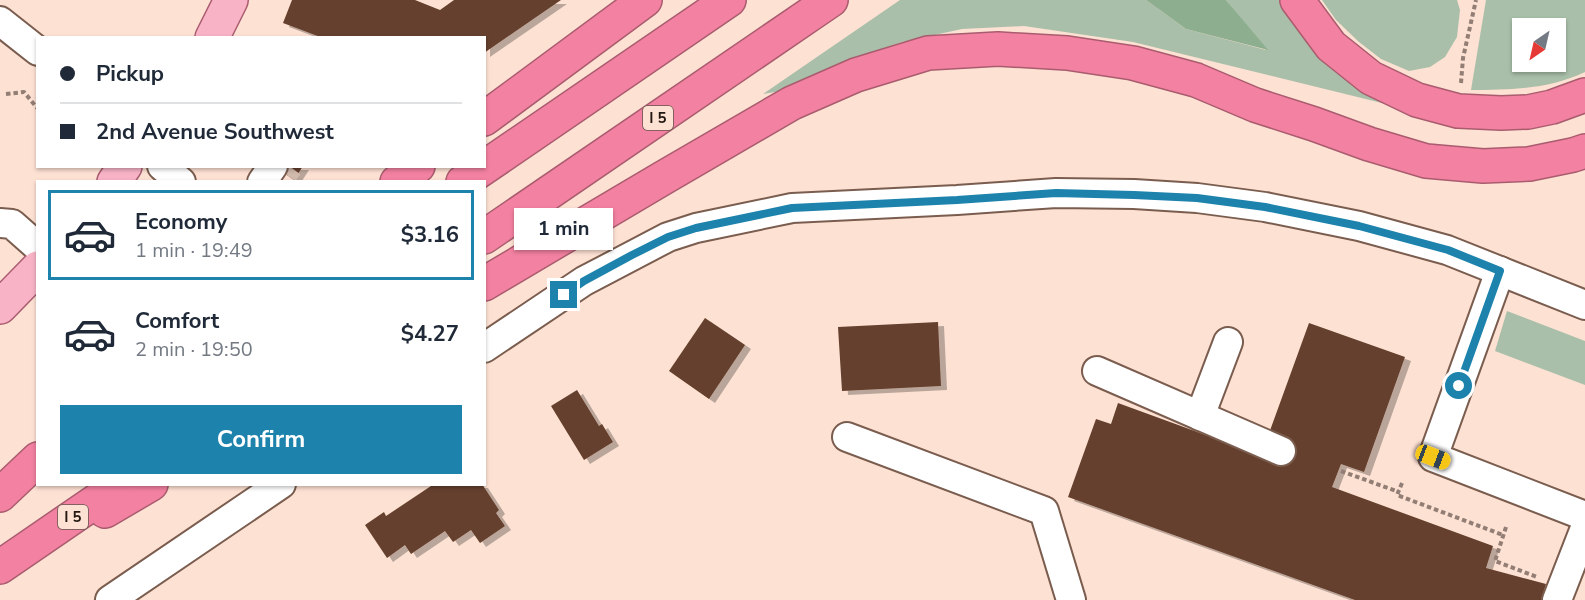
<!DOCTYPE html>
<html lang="en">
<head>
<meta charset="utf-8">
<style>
	body { margin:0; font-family:"Nunito Sans",sans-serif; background:#f2f2f3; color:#1f2937; height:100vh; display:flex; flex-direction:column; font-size:22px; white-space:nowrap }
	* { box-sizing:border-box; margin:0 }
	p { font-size:20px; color:#747a83 }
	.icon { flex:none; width:33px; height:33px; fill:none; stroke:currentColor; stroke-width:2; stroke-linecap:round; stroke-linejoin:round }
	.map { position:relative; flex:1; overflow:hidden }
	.side { position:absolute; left:36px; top:180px; width:450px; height:306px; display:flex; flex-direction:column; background:#fff; border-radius:0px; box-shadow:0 2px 4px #0004 }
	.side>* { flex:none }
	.banner { position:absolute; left:36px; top:36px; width:450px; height:132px; border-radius:0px; box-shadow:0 2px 4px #0004; display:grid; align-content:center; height:132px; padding:0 24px; background:#fff }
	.needle { width:39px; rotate:214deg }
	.buttons { position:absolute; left:1512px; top:18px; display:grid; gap:12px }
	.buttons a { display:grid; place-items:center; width:54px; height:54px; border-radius:0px; background:#fff; box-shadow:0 2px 4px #0004; font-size:30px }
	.end { position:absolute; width:27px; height:27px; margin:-14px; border:8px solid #1d82ac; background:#fff; box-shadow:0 0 0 3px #fff }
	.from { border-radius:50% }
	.bubble { position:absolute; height:42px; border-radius:0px; background:#fff; box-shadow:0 2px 4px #0004; font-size:20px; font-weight:700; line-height:42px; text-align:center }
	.car { position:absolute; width:18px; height:36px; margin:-18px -9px; border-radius:8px; box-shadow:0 0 4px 2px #0007; background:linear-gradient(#f5c518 24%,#345 0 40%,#f5c518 0 76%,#345 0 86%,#f5c518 0) }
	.banner b { display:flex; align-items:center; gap:21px; height:57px; font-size:22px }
	.banner b+b { border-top:2px solid #e0e1e3 }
	.banner i { width:15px; height:15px; background:#1f2937 }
	ul { padding:10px 0 0; list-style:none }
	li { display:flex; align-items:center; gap:18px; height:90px; margin:0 12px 9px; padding:0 12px; border:3px solid transparent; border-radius:0px }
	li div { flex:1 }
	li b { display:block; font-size:22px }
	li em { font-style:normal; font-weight:700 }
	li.active { border-color:#1d82ac }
	li>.icon { width:54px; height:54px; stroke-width:1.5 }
	.primary-button { display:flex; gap:12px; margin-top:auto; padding:12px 24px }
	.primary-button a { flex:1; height:69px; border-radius:0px; background:#1d82ac; color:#fff; font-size:24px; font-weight:700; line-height:69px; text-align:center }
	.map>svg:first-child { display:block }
	.green { fill:#a9bfa9; fill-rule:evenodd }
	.forest { fill:#8daf8f }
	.building { fill:#65402d; filter:url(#shadow) }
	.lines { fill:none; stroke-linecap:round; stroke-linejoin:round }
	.minor-tunnel { stroke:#d1b9ac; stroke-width:28; stroke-dasharray:28 14; stroke-linecap:butt }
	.minor-casing { stroke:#7a5d4e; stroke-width:32 }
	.major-casing { stroke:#aa5c6f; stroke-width:36 }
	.highway-casing { stroke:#aa5c6f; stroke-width:36 }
	.path { stroke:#927e74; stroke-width:4; stroke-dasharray:4.5 3; stroke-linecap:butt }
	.minor { stroke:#fff; stroke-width:28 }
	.major { stroke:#f8b3c7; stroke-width:33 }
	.highway { stroke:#f381a1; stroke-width:33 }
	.route { stroke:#1d82ac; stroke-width:8 }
	.labels { text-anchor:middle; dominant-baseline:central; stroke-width:6; stroke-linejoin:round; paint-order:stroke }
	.shield { fill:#fde1d3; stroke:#64544b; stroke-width:1.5 }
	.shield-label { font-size:15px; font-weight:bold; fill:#231711 }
</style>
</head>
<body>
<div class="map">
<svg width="1585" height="600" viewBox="0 0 1585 600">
	<defs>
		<filter id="shadow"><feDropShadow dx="6" dy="4" stdDeviation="0" flood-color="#0004"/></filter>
	</defs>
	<rect width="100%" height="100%" fill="#fde1d3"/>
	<g class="green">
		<path d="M900,0H1146L1186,29L1266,50L1226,0H1280L1291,20L1321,55L1390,105L1133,42L1024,26L962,29L902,42L836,65L781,91L763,94Z"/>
		<path d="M1322,0H1457L1460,10L1457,37L1445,57L1430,67L1409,71L1381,59L1359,42L1336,20Z"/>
		<path d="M1486,0H1585V72C1550,89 1510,90 1471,90ZM1556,28V62H1522V28Z"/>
		<path d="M1507,311L1585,341V385L1495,351Z"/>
	</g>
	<path class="forest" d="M1146,0H1226L1268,50L1186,29Z"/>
	<g class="building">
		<path d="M292,0H415L440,10L454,0H561L484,53V38H323L283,23Z"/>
		<path d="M274,166H303L294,180Z"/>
		<path d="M705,318L745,345L709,399L669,371Z"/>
		<path d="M938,322L941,386L842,391L838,327Z"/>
		<path d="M1309,323L1405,357L1364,472L1341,464L1332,487L1493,546L1486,568L1546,584L1541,600H1355L1068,497L1096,419L1111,424L1118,403L1277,461L1268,436Z"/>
		<path d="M577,390L599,426L602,424L613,442L584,460L551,406Z"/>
		<path d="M434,484H482L499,510L496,513L505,526L480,543L471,530L453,542L445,531L411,554L405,545L387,558L365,525L384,512L386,516Z"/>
	</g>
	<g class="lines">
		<path class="minor-tunnel" d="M284,173L289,166"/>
		<g class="minor-casing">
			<g id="minor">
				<path d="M0,21L38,51"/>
				<path d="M162,166L181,182"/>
				<path d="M262,182L273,166"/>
				<path d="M0,223L12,224L38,247"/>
				<path d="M1500,271L1433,457L1585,516"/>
				<path d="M484,348L584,281L668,237L696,228L792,208L957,200L1056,193L1134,194L1197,198L1265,207L1359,226L1447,250L1585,305"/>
				<path d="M1097,371L1281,451"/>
				<path d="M1200,416L1228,342"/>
				<path d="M847,437L1044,511L1071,600"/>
				<path d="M110,600L281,484"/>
				<path d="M1557,600L1585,528"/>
			</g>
		</g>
		<g class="major-casing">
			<g id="major">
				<path d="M212,38L231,0"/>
				<path d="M114,182L125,166"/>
				<path d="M0,307L38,268"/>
			</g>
		</g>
		<g class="highway-casing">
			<g id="highway">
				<path d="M1297,0L1331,46L1371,78L1417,100L1458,111L1501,113L1528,112L1552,107L1585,95"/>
				<path d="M484,119L645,0"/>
				<path d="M397,182L418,166"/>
				<path d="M463,182L729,0"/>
				<path d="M484,237L831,0"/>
				<path d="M484,284L663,178L792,103L856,75L928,53L998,49L1067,53L1133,63L1196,80L1255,105L1314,124L1369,144L1426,161L1483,166L1529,164L1573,155L1585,151"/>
				<path d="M0,495L38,459"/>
				<path d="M105,511L151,484"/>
				<path d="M0,567L121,484"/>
			</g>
		</g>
		<g class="path">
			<path d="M1461,83L1463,58L1476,0"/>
			<path d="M6,94L24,92L38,109"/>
			<path d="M1341,471L1399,492"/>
			<path d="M1402,483L1397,495L1503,535"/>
			<path d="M1506,527L1495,561L1537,577"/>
		</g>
		<use href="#minor" class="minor"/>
		<use href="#major" class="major"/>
		<use href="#highway" class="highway"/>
	</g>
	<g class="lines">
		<path class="route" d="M564,295L584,281L632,255L668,237L696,228L792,208L957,200L1056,193L1134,195L1197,198L1265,207L1359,226L1448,250L1500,271L1459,386"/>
	</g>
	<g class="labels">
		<g class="shield">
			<rect x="643" y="106" width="30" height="24" rx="4.5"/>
			<rect x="58" y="505" width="30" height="24" rx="4.5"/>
		</g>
		<g class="shield-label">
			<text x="658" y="118">I 5</text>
			<text x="73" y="517">I 5</text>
		</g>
	</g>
</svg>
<div class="buttons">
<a><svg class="needle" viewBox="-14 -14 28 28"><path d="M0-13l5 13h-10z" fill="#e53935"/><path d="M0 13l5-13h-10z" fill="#747a83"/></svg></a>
</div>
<i class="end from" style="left:1459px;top:386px"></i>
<i class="end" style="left:564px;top:295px"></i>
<div class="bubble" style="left:514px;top:208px;width:99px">1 min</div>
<i class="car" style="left:1433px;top:457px;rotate:111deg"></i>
<div class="banner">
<b><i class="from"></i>Pickup</b>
<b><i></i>2nd Avenue Southwest</b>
</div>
<section class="side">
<ul>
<li class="active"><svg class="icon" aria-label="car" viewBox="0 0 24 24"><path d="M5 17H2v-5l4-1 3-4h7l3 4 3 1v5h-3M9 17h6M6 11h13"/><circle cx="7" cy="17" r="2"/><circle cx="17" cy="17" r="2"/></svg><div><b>Economy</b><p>1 min · 19:49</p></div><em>$3.16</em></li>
<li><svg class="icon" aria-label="car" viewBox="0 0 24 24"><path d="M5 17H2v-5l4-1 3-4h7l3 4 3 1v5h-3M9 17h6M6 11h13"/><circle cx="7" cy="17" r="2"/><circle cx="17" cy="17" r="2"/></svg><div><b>Comfort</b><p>2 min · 19:50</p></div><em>$4.27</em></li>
</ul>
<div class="primary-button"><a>Confirm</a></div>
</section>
</div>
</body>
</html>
